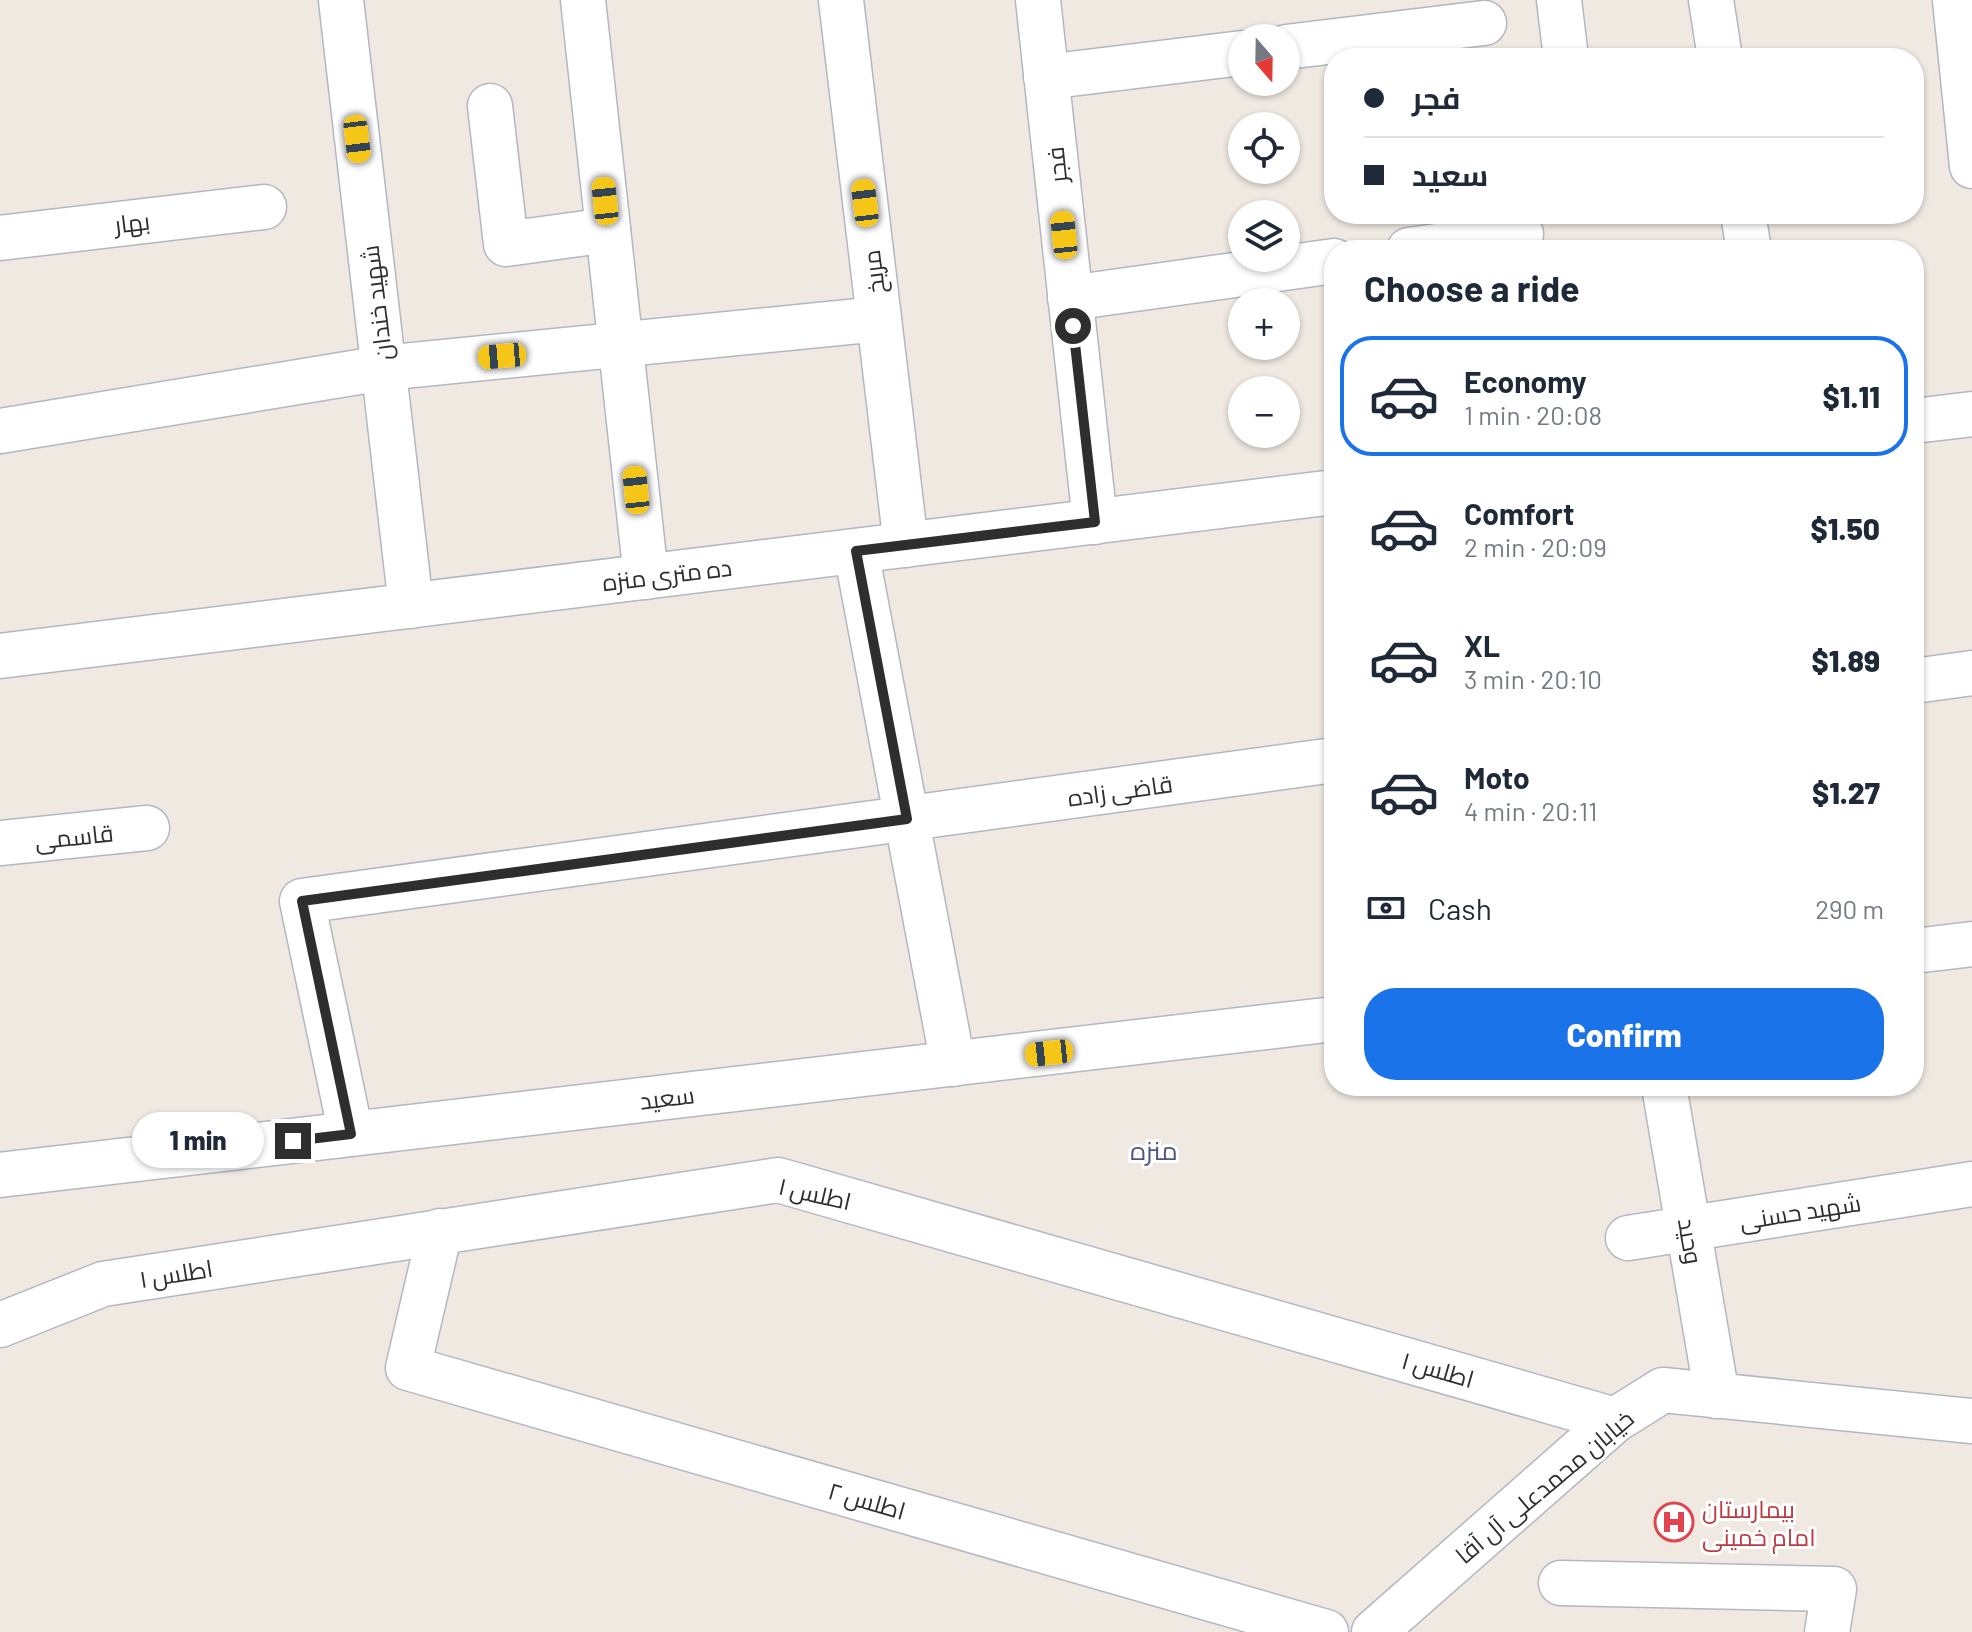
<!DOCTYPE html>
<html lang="en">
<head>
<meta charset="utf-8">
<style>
	body { margin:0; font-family:Barlow,Cairo,sans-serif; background:#f2f2f3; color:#1f2937; height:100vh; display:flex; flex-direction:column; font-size:30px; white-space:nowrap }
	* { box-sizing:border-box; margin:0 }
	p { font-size:26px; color:#747a83 }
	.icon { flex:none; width:44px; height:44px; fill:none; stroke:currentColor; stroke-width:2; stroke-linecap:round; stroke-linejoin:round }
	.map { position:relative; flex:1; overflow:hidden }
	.drawer { position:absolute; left:1324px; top:240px; width:600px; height:856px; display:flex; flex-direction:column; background:#fff; border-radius:32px; box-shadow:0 2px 6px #0004 }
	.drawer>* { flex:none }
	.banner { position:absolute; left:1324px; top:48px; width:600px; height:176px; border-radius:32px; box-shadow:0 2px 6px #0004; display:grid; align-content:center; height:176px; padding:0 40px; background:#fff }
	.needle { width:52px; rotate:160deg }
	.buttons { position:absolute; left:1228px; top:24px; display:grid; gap:16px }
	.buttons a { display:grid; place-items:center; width:72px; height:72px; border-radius:50%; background:#fff; box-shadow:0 2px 6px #0004; font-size:40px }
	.end { position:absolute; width:36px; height:36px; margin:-18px; border:10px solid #2e2e2e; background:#fff; box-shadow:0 0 0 4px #fff }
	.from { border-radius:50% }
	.bubble { position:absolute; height:56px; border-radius:28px; background:#fff; box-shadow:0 2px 6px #0004; font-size:26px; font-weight:800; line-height:56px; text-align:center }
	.car { position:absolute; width:24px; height:48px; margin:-24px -12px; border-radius:10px; box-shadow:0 0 6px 2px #0007; background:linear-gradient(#f5c518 24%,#345 0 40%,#f5c518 0 76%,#345 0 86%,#f5c518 0) }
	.banner b { display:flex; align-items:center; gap:28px; height:76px; font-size:30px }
	.banner b+b { border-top:2px solid #e0e1e3 }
	.banner i { width:20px; height:20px; background:#1f2937 }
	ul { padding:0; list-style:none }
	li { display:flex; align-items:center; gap:24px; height:120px; margin:0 16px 12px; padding:0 24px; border:4px solid transparent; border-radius:32px }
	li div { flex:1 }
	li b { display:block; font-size:30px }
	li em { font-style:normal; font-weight:800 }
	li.on { border-color:#1a73e8 }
	li>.icon { width:72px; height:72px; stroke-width:1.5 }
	h2 { padding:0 40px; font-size:36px; line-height:96px }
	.pay { display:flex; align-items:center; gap:20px; height:88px; padding:0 40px; font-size:30px }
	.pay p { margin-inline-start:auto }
	.button { display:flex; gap:16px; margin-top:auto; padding:16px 40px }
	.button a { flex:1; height:92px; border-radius:32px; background:#1a73e8; color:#fff; font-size:32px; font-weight:800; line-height:92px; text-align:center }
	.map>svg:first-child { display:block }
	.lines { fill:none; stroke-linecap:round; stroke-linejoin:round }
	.minor-casing { stroke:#b4b7c1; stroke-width:47 }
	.minor { stroke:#fff; stroke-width:44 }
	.route { stroke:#2e2e2e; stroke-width:10 }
	.labels { text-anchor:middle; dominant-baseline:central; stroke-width:6; stroke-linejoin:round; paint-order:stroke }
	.street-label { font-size:24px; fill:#2e2e2e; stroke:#fff }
	.health-label { font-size:24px; fill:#be3a42; stroke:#fff; text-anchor:start }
	.neighbourhood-label { font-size:26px; fill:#4d5680; stroke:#fff }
</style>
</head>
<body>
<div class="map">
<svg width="1972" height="1632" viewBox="0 0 1972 1632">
	<rect width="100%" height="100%" fill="#efe9e1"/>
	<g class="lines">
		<g class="minor-casing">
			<g id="minor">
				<path d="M341,0L411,606"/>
				<path d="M583,0L646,577"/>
				<path d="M841,0L906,545"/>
				<path d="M1038,0L1095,522"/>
				<path d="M1559,0L1566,58"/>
				<path d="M1711,0L1720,58"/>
				<path d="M1955,0L1972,166"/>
				<path d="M1286,47L1484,23"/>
				<path d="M1046,77L1242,53"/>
				<path d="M490,106L506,244L608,230"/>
				<path d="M1743,214L1749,250"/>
				<path d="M0,238L264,207"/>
				<path d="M1409,250L1521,234"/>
				<path d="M1070,298L1334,261"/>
				<path d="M1914,421L1972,414"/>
				<path d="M0,431L383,368L879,319"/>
				<path d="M856,551L953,1064"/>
				<path d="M0,656L1334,492"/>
				<path d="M1914,681L1972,673"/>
				<path d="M0,843L147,828"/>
				<path d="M1914,951L1972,944"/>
				<path d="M1664,1086L1717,1396"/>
				<path d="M351,1134L302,901L1334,760"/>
				<path d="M0,1175L1334,1019"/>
				<path d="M440,1231L408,1368L1326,1632"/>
				<path d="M1628,1238L1972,1184"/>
				<path d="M0,1325L103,1284L778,1180L1615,1420"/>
				<path d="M1561,1583L1834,1589L1827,1632"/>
				<path d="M1374,1632L1615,1420L1663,1390L1972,1421"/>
			</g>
		</g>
		<use href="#minor" class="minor"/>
	</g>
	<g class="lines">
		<path class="route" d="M293,1141L351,1134L302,901L907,819L856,551L1095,522L1073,326"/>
	</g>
	<defs>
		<g id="hospital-ring" transform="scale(2)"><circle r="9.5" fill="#fff" stroke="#e0444e" stroke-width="1.5"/><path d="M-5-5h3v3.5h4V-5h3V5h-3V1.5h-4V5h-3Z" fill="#e0444e"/></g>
	</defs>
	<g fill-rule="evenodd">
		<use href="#hospital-ring" x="1674" y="1522"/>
	</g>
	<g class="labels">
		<g class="street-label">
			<text transform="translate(1056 165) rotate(-96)">فجر</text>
			<text transform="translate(132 222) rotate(-7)">بهار</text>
			<text transform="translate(873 272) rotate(-97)">مریخ</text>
			<text transform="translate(376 303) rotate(-97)">شهید خندان</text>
			<text transform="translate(667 574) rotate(-7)">ده متری منزه</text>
			<text transform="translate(1120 790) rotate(-8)">قاضی زاده</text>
			<text transform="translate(74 836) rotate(-6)">قاسمی</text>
			<text transform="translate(667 1097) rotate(-7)">سعید</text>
			<text transform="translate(815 1193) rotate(13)">اطلس ۱</text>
			<text transform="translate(1800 1211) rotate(-9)">شهید حسنی</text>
			<text transform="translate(1691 1241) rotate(80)">وحید</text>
			<text transform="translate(176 1273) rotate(-9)">اطلس ۱</text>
			<text transform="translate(1438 1369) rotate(16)">اطلس ۱</text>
			<text transform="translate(1544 1486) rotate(-40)">خیابان محمدعلی آل آقا</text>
			<text transform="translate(867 1500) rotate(16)">اطلس ۲</text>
		</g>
		<g class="health-label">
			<text x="1702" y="1508">بیمارستان<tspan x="1702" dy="28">امام خمینی</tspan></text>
		</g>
		<g class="neighbourhood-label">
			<text x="1154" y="1149">منزه</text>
		</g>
	</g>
</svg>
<div class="buttons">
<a><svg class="needle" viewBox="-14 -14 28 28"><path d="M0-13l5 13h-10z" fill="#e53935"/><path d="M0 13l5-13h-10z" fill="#747a83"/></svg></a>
<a><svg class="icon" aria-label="locate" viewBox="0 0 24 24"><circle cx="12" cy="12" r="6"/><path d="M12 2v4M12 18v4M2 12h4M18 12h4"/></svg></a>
<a><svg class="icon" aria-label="layers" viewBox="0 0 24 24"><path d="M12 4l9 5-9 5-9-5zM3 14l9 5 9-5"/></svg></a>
<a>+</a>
<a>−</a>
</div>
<i class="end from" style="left:1073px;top:326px"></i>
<i class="end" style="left:293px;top:1141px"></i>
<div class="bubble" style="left:132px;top:1112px;width:132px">1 min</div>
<i class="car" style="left:357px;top:139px;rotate:173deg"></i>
<i class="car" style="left:605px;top:201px;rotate:354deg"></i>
<i class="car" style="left:865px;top:203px;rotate:353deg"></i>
<i class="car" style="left:1064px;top:235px;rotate:354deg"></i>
<i class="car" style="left:502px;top:356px;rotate:265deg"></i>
<i class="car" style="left:636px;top:490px;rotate:354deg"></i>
<i class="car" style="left:1049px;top:1053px;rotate:264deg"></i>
<div class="banner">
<b><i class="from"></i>فجر</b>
<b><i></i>سعید</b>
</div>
<section class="drawer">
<h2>Choose a ride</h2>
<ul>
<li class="on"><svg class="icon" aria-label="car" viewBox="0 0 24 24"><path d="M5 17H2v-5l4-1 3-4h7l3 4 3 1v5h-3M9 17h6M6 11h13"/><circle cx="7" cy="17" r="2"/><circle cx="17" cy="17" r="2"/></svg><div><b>Economy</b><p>1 min · 20:08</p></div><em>$1.11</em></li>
<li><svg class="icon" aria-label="car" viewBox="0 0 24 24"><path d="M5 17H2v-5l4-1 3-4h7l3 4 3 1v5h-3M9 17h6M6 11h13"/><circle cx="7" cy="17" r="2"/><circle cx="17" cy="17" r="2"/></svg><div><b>Comfort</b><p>2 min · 20:09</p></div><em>$1.50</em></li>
<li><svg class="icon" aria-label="car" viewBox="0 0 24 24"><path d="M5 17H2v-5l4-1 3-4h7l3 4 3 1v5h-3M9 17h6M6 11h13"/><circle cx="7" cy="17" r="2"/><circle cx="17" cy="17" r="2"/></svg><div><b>XL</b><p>3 min · 20:10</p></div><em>$1.89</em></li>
<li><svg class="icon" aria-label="car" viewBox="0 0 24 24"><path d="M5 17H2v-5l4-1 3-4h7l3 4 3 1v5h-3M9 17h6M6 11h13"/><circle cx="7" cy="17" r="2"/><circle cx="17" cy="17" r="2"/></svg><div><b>Moto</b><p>4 min · 20:11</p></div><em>$1.27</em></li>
</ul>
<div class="pay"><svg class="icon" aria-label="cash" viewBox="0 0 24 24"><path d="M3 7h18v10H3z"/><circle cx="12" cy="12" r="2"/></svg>Cash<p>290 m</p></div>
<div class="button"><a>Confirm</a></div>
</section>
</div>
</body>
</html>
